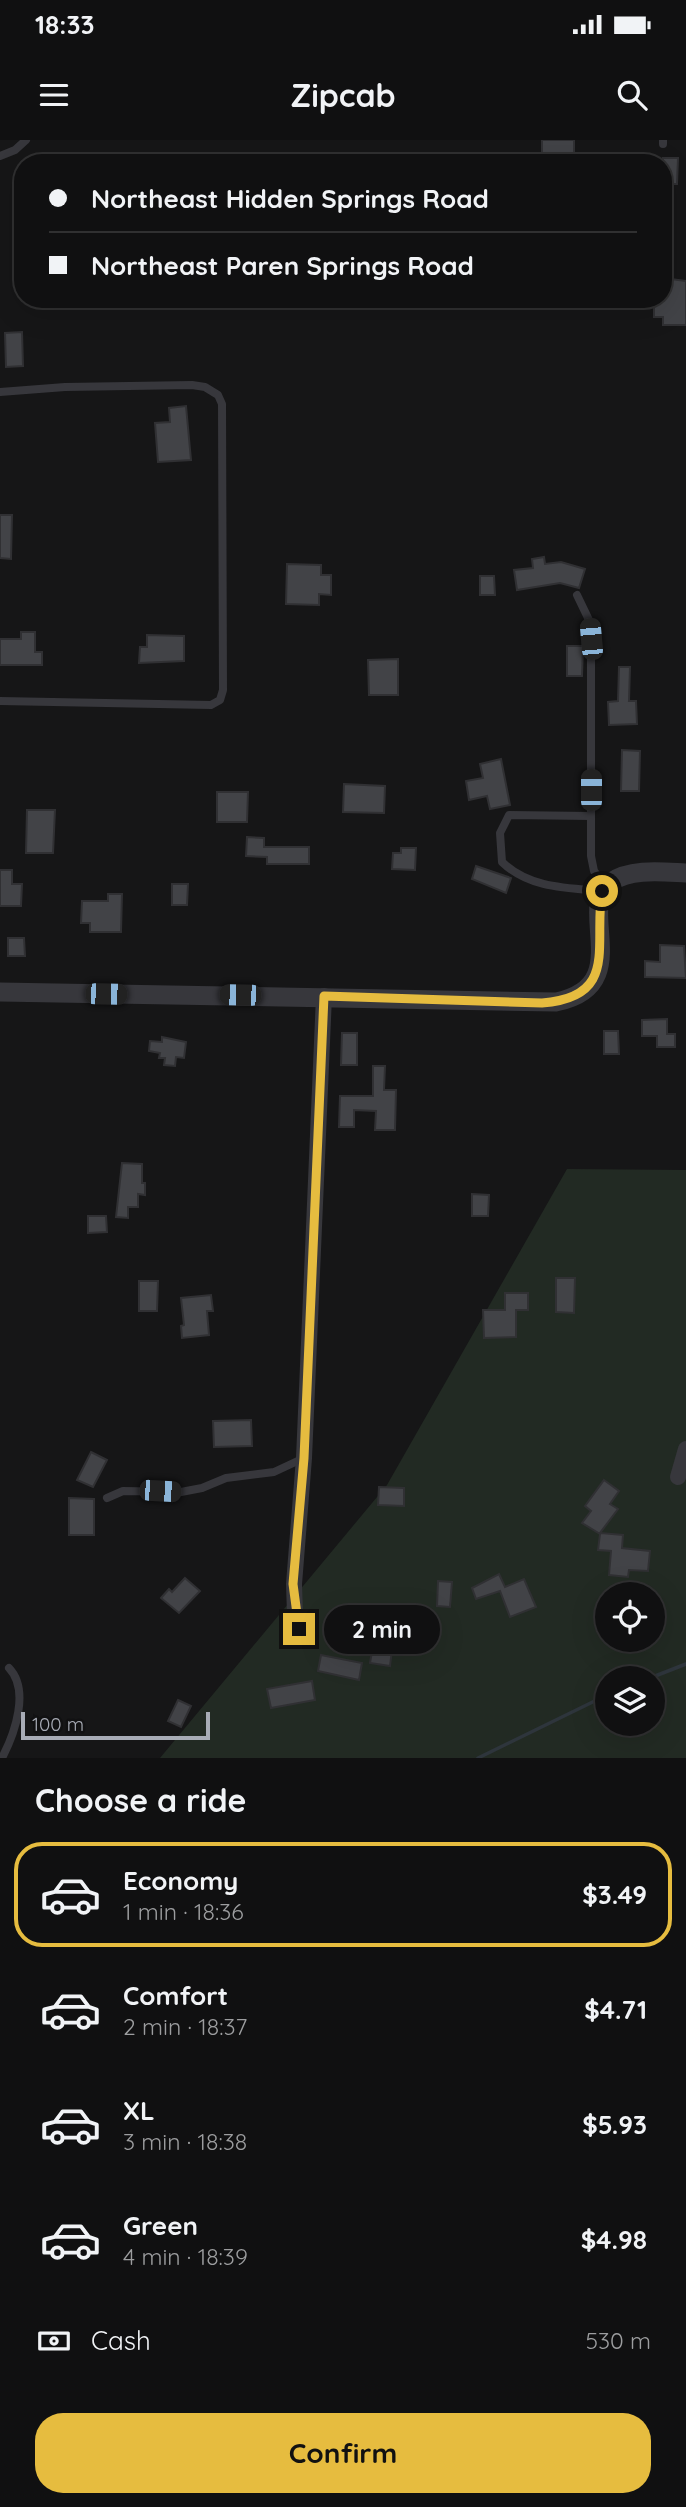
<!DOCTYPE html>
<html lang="en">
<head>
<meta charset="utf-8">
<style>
	body { margin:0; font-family:Quicksand,sans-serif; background:#19191a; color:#f1f3f6; height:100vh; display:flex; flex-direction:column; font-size:26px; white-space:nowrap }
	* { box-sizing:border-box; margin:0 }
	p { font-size:23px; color:#9c9d9f }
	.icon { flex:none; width:38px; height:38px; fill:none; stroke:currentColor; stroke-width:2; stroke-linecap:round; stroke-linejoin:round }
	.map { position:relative; height:1618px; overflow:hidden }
	.panel { display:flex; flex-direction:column; background:#101011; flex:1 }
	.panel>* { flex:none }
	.hud { position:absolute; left:14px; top:14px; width:658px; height:154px; border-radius:28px; box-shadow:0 7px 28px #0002,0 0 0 2px #303031; display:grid; align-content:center; height:154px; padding:0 35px; background:#101011 }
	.buttons { position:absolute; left:595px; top:1442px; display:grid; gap:14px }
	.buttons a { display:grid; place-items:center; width:70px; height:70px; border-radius:50%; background:#101011; box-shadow:0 7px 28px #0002,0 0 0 2px #303031; font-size:35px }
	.scale { position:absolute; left:21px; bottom:18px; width:189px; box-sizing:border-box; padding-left:7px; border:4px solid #a8acb6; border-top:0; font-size:19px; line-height:24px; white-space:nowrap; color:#a8acb6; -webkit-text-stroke:5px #111112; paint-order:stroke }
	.end { position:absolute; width:32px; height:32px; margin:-16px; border:9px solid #e6bc3f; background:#111; box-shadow:0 0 0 4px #111 }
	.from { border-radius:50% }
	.bubble { position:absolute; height:49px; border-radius:24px; background:#101011; box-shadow:0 7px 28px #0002,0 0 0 2px #303031; font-size:23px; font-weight:700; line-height:49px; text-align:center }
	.car { position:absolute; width:21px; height:42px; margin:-21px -10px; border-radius:9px; box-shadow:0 0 5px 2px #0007; background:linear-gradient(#222 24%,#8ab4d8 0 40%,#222 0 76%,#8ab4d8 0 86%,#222 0) }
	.hud b { display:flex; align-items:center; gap:24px; height:66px; font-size:26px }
	.hud b+b { border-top:2px solid #303031 }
	.hud i { width:18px; height:18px; background:#f1f3f6 }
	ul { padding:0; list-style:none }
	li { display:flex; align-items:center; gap:21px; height:105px; margin:0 14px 10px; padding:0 21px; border:4px solid transparent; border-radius:28px }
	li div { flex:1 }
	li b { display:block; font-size:26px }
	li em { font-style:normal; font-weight:700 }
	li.current { border-color:#e6bc3f }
	li>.icon { width:63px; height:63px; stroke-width:1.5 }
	h2 { padding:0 35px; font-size:32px; line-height:84px }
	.pay { display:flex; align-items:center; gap:18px; height:77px; padding:0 35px; font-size:26px }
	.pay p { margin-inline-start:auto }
	.action { display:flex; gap:14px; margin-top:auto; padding:14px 35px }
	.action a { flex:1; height:80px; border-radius:28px; background:#e6bc3f; color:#111; font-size:28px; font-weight:700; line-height:80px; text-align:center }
	.status { display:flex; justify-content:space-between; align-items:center; height:49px; padding:0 35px; background:#101011; direction:ltr }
	.status svg { height:19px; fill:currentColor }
	header { display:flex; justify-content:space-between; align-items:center; height:91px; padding:0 35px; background:#101011; font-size:32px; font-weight:700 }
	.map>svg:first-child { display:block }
	.green { fill:#222a23; fill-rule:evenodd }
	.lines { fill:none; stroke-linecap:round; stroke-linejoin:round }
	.stream { stroke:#2e353c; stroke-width:3.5 }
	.building { fill:#424347; stroke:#303033; stroke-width:2 }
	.service { stroke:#37373c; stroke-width:8 }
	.minor { stroke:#37373c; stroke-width:16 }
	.tertiary { stroke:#37373c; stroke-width:19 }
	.route { stroke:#e6bc3f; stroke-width:9 }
</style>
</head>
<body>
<div class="status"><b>18:33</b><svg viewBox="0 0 49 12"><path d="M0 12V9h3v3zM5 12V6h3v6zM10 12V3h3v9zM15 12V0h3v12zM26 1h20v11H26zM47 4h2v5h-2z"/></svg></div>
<header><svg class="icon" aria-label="menu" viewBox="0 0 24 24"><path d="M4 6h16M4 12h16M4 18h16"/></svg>Zipcab<svg class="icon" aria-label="search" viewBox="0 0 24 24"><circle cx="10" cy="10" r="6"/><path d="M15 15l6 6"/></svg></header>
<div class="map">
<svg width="686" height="1618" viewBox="0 0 686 1618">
	<rect width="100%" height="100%" fill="#161617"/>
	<path class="green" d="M567,1029L686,1030V1618H160L387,1345ZM607,1454H653V1500H607ZM607,1538H653V1584H607Z"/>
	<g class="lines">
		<g class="stream">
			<path d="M650,1538L686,1524"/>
			<path d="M478,1618L607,1555"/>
		</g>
	</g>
	<g class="building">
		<rect x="542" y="0" width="32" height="23"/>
		<path d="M663,18H678L677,44H663Z"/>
		<path d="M663,138L686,141V185H663V177H654V159H663Z"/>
		<path d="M22,192L23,226L6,227L5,193Z"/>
		<path d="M186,266L191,320L158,322L155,283L170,282L169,268Z"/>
		<path d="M0,375H12L11,419L0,418Z"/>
		<path d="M544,417L545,424L561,422L585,429L579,448L560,443L517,450L514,430L533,428L532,419Z"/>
		<path d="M287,424L321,425V435H331V455L319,454V465L286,464Z"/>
		<path d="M480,436H494L495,455H480Z"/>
		<path d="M21,492H35V512H42V525H0V499H21Z"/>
		<path d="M147,495L184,496V521L139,523L140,507H147Z"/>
		<path d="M567,506H583L582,536H567Z"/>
		<path d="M398,519V555H369L368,520Z"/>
		<path d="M619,527H630L629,561H636L637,584L609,585L608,562L618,561Z"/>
		<path d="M622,610L640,611L639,651H621Z"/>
		<path d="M501,619L510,665L490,669L487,656L469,660L466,641L483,638L480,624Z"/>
		<path d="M344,644L385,646L384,673L343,672Z"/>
		<path d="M217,652H248L247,682H217Z"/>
		<path d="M27,670H55L53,713H26Z"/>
		<path d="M247,697L264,698V707H309V724H267V717L246,716Z"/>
		<path d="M401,708H416L415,730L392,729L393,713H401Z"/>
		<path d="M476,726L511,738L506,753L472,739Z"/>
		<path d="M0,730H12V744H22L21,766H0Z"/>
		<path d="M172,744H188L187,765H172Z"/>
		<path d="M108,754H122L121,792H90V783H81L82,761H108Z"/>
		<path d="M8,798H24L25,816H8Z"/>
		<path d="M660,805L684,806L686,838L645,837V821L660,822Z"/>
		<path d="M667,879V894H675V907H657V896H642V880Z"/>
		<path d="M604,891H618L619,914H604Z"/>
		<path d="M342,893H357V925H341Z"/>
		<path d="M162,897L186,902L184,918L176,917L175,926L164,925L165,918H159L160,913L149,911L150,901L162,902Z"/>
		<path d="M373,926H385L384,950H396L395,990H375L376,971L354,970V987H339L340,956H373Z"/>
		<path d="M122,1023L142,1024V1043H145V1055L138,1054V1067H128V1078L116,1077Z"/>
		<path d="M472,1054L489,1055L488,1076H472Z"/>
		<path d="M88,1076H106L107,1092L88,1093Z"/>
		<path d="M556,1138H575L574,1173L556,1172Z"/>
		<path d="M139,1141H158L157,1171H139Z"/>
		<path d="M505,1153H528V1170H516V1197L484,1198L483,1170H505Z"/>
		<path d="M211,1155L213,1171H207L209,1195L182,1198L181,1186L184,1185L181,1158Z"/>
		<path d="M251,1280L252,1306L214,1307L213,1281Z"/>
		<path d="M91,1312L107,1320L93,1347L77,1340Z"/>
		<path d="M604,1340L619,1351L610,1364L618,1369L600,1393L623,1395L622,1408L650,1411L648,1431L629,1430L628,1437L609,1435L611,1411L598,1410L600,1394L582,1383L591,1371L585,1366Z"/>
		<path d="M379,1347L404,1348V1366L378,1365Z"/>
		<path d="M69,1358L94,1359V1395H69Z"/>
		<path d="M499,1434L505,1447L524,1439L536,1467L510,1477L500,1451L476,1459L472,1448Z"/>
		<path d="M185,1438L200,1451L179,1473L161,1458L169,1449L172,1452Z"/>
		<path d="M438,1441L452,1442L450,1467L437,1466Z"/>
		<path d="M374,1499L393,1502L390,1526L370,1523Z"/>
		<path d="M321,1515L362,1523L359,1540L318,1531Z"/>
		<path d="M312,1541L315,1560L271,1568L267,1549Z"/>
		<path d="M178,1560L191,1566L181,1587L168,1581Z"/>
	</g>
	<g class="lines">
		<g class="service">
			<path d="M663,0V4"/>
			<path d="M0,16L15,10L26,0"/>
			<path d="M0,252L65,247L192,245L205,247L218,255L222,264L223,550L220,560L211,565L0,561"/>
			<path d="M577,455L589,480L591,499V716L594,731L606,747"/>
			<path d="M591,676L509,675L500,693L502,722C529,748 566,748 602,751"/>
			<path d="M107,1358L123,1351L181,1352L202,1348L226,1338L274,1332L304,1318"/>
			<path d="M2,1618C15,1593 30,1550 9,1528"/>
		</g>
		<g class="minor">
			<path d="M678,1337L686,1309"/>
			<path d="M303,1499L295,1474L294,1444L304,1318L324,856"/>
		</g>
		<path class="tertiary" d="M0,852L556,862C637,846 575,767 611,742C631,728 663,732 686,733"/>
	</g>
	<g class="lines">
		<path class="route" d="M299,1489L293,1444L304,1318L324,856L542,863C620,857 593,804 602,751"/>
	</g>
</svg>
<div class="buttons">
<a><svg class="icon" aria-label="locate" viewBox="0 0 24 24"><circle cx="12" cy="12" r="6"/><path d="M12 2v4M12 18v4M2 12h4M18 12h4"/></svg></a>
<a><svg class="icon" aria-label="layers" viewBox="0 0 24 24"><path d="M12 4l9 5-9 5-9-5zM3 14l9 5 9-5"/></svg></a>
</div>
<div class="scale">100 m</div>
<i class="end from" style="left:602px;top:751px"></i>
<i class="end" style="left:299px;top:1489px"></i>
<div class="bubble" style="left:324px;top:1465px;width:116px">2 min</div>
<i class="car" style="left:591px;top:499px;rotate:355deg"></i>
<i class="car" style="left:591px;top:650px;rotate:0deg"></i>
<i class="car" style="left:106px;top:854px;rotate:91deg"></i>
<i class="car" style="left:240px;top:855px;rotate:271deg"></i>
<i class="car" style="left:160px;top:1351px;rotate:93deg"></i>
<div class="hud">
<b><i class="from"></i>Northeast Hidden Springs Road</b>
<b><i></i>Northeast Paren Springs Road</b>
</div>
</div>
<section class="panel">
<h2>Choose a ride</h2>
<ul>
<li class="current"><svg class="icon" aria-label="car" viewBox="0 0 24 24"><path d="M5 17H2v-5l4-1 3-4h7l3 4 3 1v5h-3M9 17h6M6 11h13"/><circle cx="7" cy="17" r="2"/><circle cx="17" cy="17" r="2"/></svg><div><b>Economy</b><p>1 min · 18:36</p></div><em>$3.49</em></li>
<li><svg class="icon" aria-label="car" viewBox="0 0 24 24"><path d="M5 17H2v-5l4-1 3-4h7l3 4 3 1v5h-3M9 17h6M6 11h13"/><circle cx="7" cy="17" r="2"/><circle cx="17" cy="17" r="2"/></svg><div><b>Comfort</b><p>2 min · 18:37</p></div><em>$4.71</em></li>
<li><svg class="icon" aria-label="car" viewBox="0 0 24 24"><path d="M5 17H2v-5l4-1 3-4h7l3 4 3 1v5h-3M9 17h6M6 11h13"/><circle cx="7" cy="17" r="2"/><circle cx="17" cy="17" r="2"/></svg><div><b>XL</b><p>3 min · 18:38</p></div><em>$5.93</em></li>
<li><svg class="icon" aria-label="car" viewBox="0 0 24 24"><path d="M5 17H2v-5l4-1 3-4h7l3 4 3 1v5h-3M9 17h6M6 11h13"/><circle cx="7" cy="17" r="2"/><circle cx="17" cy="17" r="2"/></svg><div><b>Green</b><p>4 min · 18:39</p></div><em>$4.98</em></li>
</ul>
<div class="pay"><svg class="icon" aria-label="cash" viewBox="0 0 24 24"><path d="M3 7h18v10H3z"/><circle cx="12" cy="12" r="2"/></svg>Cash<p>530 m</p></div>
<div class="action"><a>Confirm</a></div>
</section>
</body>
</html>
